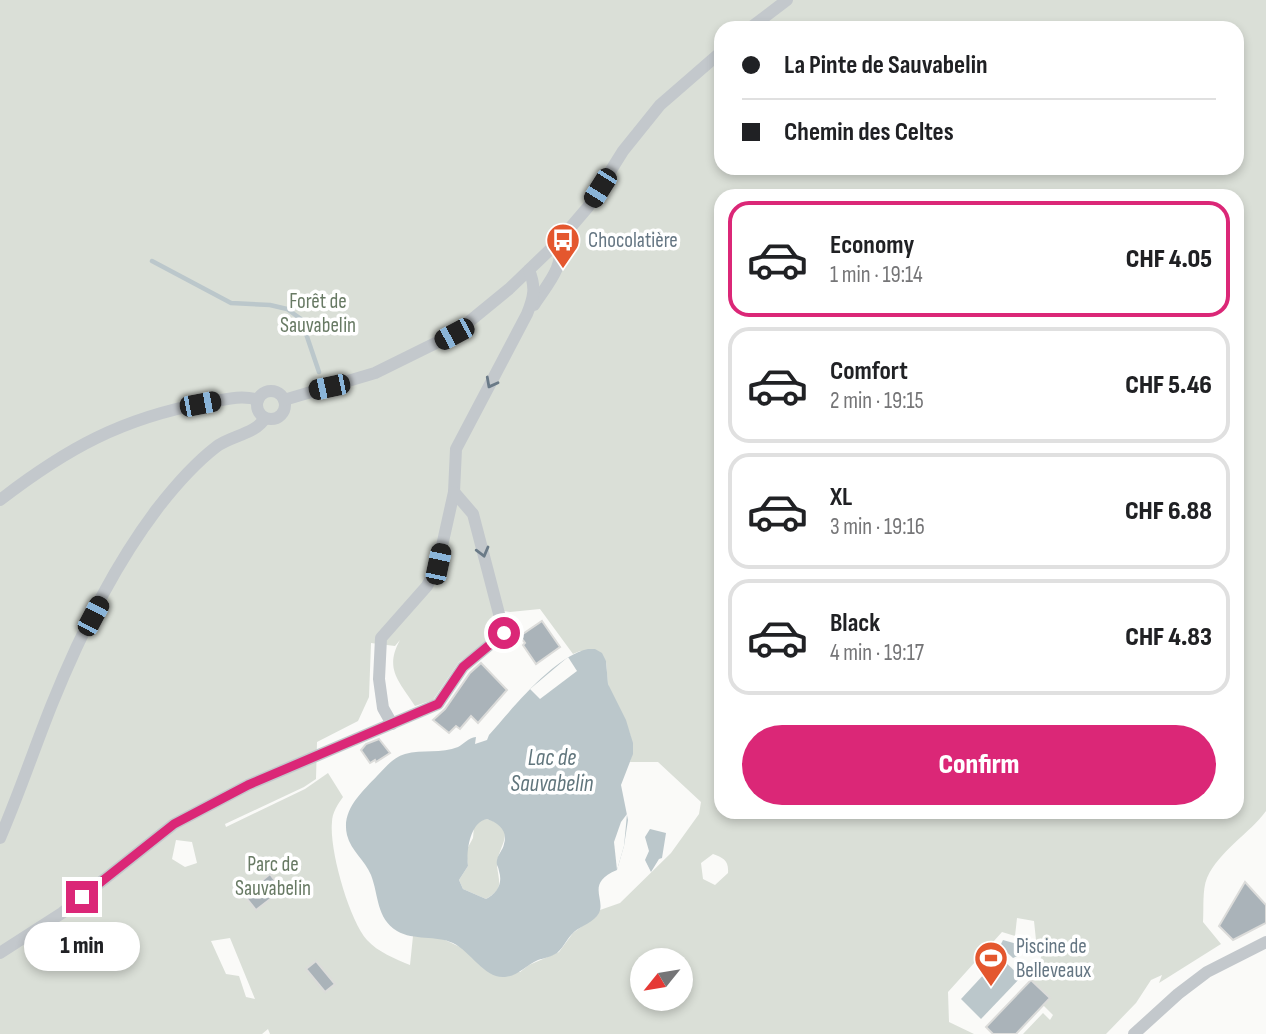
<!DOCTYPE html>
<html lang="en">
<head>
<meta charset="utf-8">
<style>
	body { margin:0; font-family:"Sofia Sans Condensed",sans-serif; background:#f6f6f6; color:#202124; height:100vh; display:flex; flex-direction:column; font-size:26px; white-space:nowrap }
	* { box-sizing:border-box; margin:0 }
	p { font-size:23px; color:#757577 }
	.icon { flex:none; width:38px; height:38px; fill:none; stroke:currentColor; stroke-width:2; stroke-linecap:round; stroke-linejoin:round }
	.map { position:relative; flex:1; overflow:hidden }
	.sheet { position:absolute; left:714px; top:189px; width:530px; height:630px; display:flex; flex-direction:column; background:#fff; border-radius:21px; box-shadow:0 4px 10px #0003 }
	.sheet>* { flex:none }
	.top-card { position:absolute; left:714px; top:21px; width:530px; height:154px; border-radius:21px; box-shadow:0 4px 10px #0003; display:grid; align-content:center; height:154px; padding:0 28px; background:#fff }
	.needle { width:46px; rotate:240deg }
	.fabs { position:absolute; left:630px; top:948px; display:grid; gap:14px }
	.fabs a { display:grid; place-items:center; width:63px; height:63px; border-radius:50%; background:#fff; box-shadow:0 4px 10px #0003; font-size:35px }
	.end { position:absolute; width:32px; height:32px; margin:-16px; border:9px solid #db2777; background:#fff; box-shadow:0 0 0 4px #fff }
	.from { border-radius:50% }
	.bubble { position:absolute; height:49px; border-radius:24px; background:#fff; box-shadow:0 4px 10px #0003; font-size:23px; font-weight:800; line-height:49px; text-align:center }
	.car { position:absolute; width:21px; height:42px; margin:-21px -10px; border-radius:9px; box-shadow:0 0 5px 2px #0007; background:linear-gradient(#222 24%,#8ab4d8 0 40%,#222 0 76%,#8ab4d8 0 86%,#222 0) }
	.top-card b { display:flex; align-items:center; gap:24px; height:66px; font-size:26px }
	.top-card b+b { border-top:2px solid #e0e0e0 }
	.top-card i { width:18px; height:18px; background:#202124 }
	ul { padding:12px 0 0; list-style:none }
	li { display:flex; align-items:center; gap:21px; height:116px; margin:0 14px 10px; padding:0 14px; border:4px solid #e0e0e0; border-radius:21px }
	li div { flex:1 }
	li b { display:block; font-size:26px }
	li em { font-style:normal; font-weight:800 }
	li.on { border-color:#db2777 }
	li>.icon { width:63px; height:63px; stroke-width:1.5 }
	.cta { display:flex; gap:14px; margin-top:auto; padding:14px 28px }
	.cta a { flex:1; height:80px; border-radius:42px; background:#db2777; color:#fff; font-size:28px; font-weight:800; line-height:80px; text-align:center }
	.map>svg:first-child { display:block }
	.green { fill:#dadfd7; fill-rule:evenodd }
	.water { fill:#bbc7cb; fill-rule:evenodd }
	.pier { fill:#fafaf8 }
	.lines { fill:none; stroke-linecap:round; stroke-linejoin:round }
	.stream { stroke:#bbc7cb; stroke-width:4.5 }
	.building { fill:#aab3b9; stroke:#dcdcda; stroke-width:2 }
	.street { stroke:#c3c8cc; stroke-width:12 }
	.oneway { stroke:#6a7a87 }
	.route { stroke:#db2777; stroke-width:9 }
	.labels { text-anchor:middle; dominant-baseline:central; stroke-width:7; stroke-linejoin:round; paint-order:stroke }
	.poi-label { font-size:21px; fill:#657683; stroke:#fff; text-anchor:start }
	.park-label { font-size:21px; fill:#687a64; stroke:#fff }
	.water-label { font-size:23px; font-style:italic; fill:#60757c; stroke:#fff }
</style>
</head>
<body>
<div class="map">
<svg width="1266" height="1034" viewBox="0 0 1266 1034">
	<rect width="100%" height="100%" fill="#fafaf8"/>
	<g class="green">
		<path d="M0,0H1266V811C1249,834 1219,851 1207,878C1202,890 1204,909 1203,922L1221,944L1159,983L1162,975L1151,980L1136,1003L1106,1034H1023L1043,1013L1050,1020L1053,1015L1043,1005L1049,998L1031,980L1039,967L1044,942L1036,940L1034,921L1017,918L1015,936L1002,932L948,992L949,1022L974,1034H270L268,1029L262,1034H0ZM721,28H1237V168H721ZM721,196H1237V812H721ZM540,609L573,654L580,651L606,661C607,669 607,677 608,684C614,712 640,731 630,762H658L701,802L699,814L671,853L620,903L600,910L597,915L573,933L559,952L529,965L520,972L474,958L464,949L441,938L413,936L410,965C395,959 378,952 367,940C349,920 329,849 332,822C332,813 338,804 343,797L328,773L305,789L226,827L225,824L304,787L316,779L317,742L358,721L369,697L371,643L395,646L400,640C384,669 399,681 415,706L433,700L459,662L474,652L493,635L497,618L496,610L510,612ZM176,840L192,842L197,863L185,867L172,859ZM713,854C723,858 729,860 728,873L715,885L703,879L701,863ZM230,938L255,999L246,997L239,976L226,974L211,941ZM642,961H681V999H642Z"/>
		<path d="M487,819C521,829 496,847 497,866C499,883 504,889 486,899L463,889L459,880L468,866L466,851L473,838L474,827L479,820Z"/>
	</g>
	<g class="water">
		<path d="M588,649H595L602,653L606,661L608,684L626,720L633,743V754L621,785L628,820L624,846L617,870C585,883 606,899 599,913C594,922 581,926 574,932C567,938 564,947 557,953C551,957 544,958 538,960C526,965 518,976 505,977C485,979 471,952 453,943C436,935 414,941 397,931C376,918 379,896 371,875C365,860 351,851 347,835C341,810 362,792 377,776C386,767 392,758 405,754C422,749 442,754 458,747C464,744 468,738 476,737L475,744L487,740L489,735C512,709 554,656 588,649ZM487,819C499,823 508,831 504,844C503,850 498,854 497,860C496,866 498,865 499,871C503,884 497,893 486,899L463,889L459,880L468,866C466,851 470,822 487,819Z"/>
		<path d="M650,829L666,833L662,858L659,859L651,872L645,860L649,851L645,837Z"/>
		<path d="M1003,940L1017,944L1022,954L1013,958L1000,946Z"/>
		<path d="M1000,957L1021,977L981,1019L961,999Z"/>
	</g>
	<g class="pier">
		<path d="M568,657L577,671L540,699L530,689Z"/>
		<path d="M627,814L624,846L617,870L614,842L621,822Z"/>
	</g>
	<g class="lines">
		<path class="stream" d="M152,261L231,303L270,305L287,309L301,319L319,372"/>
	</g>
	<g class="building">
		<path d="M542,621L560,647L536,664L523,645L525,643L520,636Z"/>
		<path d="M481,663L507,690L478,723L471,716L460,729L456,726L449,733L433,720L445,709L470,673Z"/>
		<path d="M379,739L390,753L376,762L375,760L370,763L361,750L366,744Z"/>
		<path d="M270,874L282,890L256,910L244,895Z"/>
		<path d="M1245,882L1266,905V923L1233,940L1219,926Z"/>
		<path d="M316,961L335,984L325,992L306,969Z"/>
		<path d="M1031,980L1050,998L1016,1034H993L986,1027Z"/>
	</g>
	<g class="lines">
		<g class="street">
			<path d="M750,28L787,0"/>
			<path d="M534,305C546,286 567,264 558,242"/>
			<circle cx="271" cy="405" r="14"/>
			<path d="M284,400L375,373L454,334L509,289L558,242L588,207L623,151L660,105L721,52"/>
			<path d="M0,500C66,449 122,418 205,403C222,400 242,394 258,400"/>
			<path d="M392,724L383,708L379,679L381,638L427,586L438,564L454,492L456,449L527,314C534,297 536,287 529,270"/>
			<path d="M0,838C19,794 34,749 52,704C79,637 113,567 157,509C174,487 194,464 216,447C230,436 256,434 265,418"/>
			<path d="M0,953L62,913L174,824L248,785L438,704L463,667L504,633L473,514L454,492"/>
			<path d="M1134,1034L1178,994L1207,972L1266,942"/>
		</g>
	</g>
	<defs><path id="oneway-chevron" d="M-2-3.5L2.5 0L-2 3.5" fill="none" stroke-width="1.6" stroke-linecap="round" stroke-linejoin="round" transform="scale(1.75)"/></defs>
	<g class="oneway">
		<use href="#oneway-chevron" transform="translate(491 383) rotate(118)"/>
		<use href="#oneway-chevron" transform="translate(483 552) rotate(75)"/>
	</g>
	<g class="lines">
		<path class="route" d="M82,897L174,824L248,785L438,704L463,667L504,633"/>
	</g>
	<defs>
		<g id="bus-pin" transform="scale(1.75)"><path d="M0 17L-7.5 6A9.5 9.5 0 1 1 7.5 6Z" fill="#e4572e" stroke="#fff"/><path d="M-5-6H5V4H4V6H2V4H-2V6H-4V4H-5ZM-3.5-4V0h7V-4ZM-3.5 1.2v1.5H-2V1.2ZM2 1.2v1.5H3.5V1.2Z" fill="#fff"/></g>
		<g id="stadium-pin" transform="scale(1.75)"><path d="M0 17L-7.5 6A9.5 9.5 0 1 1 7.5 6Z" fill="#e4572e" stroke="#fff"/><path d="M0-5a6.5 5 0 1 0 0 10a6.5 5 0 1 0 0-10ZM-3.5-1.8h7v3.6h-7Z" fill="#fff"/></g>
	</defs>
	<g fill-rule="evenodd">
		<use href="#bus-pin" x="563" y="240"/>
		<use href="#stadium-pin" x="991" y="958"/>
	</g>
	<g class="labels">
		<g class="poi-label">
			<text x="588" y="240">Chocolatière</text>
			<text x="1016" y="946">Piscine de<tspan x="1016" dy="24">Belleveaux</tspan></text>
		</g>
		<g class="park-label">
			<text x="318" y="301">Forêt de<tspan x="318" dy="24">Sauvabelin</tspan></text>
			<text x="273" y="864">Parc de<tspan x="273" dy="24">Sauvabelin</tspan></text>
		</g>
		<g class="water-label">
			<text x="552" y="758">Lac de<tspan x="552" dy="26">Sauvabelin</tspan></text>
		</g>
	</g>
</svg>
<div class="fabs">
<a><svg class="needle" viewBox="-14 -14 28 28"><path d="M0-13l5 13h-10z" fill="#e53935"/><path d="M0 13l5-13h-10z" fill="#757577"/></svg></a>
</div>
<i class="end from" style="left:504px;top:633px"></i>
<i class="end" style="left:82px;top:897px"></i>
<div class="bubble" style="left:24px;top:922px;width:116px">1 min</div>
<i class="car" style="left:600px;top:188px;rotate:212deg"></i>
<i class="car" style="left:454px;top:334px;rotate:242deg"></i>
<i class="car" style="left:329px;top:387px;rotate:258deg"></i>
<i class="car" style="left:200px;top:404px;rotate:79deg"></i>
<i class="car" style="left:438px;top:564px;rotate:12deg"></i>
<i class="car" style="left:93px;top:616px;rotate:28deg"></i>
<div class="top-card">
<b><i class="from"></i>La Pinte de Sauvabelin</b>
<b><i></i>Chemin des Celtes</b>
</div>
<section class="sheet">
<ul>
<li class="on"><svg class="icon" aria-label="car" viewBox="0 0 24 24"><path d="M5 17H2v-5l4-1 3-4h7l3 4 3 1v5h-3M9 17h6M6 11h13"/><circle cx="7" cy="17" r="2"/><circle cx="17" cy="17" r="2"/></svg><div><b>Economy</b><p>1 min · 19:14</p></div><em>CHF 4.05</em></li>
<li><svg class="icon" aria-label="car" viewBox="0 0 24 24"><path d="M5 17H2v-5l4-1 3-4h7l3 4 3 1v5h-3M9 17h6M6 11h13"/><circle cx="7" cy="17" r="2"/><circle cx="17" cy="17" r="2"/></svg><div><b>Comfort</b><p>2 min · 19:15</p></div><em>CHF 5.46</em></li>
<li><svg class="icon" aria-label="car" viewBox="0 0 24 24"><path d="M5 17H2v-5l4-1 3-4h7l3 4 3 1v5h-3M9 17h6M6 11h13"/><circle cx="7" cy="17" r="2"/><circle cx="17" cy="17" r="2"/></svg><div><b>XL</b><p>3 min · 19:16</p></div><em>CHF 6.88</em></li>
<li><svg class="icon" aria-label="car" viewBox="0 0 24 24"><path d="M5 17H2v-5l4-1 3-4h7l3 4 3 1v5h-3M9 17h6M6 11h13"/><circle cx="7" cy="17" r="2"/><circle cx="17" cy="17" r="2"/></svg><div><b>Black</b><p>4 min · 19:17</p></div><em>CHF 4.83</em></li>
</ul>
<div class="cta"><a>Confirm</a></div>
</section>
</div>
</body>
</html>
